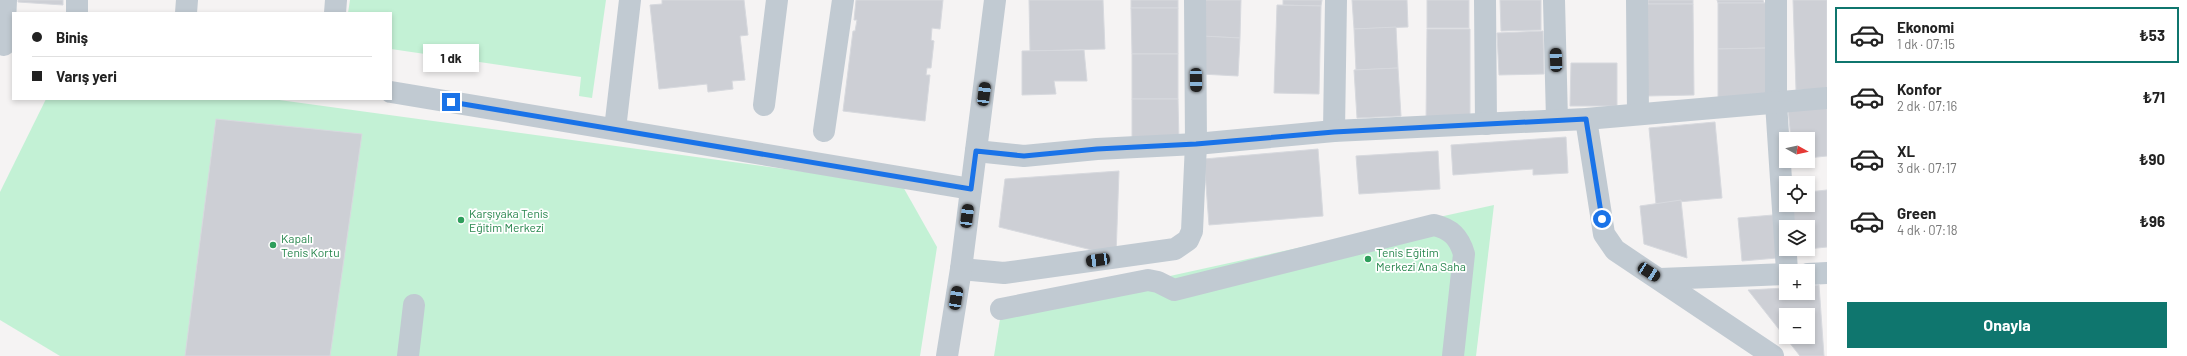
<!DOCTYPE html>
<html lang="tr">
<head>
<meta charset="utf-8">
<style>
	body { margin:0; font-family:Barlow,sans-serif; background:#f2f2f2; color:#222; height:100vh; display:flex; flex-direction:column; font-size:15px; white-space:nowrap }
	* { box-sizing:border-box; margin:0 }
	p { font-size:13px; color:#767676 }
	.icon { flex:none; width:22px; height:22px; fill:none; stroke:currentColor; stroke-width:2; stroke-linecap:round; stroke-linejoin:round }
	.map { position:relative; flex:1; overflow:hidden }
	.drawer { display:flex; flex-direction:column; background:#fff; width:360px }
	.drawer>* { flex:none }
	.guide { position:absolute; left:12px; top:12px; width:380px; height:88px; border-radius:0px; box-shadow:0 2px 6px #0003; display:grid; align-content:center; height:88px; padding:0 20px; background:#fff }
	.needle { width:26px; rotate:98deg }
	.controls { position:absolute; left:1779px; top:132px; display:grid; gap:8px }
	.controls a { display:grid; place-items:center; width:36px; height:36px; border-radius:0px; background:#fff; box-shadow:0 2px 6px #0003; font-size:20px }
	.end { position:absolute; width:18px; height:18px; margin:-9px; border:5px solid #1a73e8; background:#fff; box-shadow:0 0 0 2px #fff }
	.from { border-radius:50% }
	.bubble { position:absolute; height:28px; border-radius:0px; background:#fff; box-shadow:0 2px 6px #0003; font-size:13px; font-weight:700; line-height:28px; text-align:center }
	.car { position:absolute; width:12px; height:24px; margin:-12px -6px; border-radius:5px; box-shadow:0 0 3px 1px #0007; background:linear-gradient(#222 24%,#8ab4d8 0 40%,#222 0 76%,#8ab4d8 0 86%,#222 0) }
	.guide b { display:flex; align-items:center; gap:14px; height:38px; font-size:15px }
	.guide b+b { border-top:1px solid #e0e0e0 }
	.guide i { width:10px; height:10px; background:#222 }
	ul { padding:7px 0 0; list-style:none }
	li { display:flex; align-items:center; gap:12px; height:56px; margin:0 8px 6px; padding:0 12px; border:2px solid transparent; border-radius:0px }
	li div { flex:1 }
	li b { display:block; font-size:15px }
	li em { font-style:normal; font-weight:700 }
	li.selected { border-color:#0f766e }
	li>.icon { width:36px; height:36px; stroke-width:1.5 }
	.button { display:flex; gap:8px; margin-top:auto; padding:8px 20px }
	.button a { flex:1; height:46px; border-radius:0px; background:#0f766e; color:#fff; font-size:16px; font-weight:700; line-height:46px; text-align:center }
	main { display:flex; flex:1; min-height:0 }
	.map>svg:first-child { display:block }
	.green { fill:#c3f1d5 }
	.building { fill:#cdcfd5; stroke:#d7d9de; fill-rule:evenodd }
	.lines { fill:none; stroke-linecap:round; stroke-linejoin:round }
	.minor { stroke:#c1cad2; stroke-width:22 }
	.route { stroke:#1a73e8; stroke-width:5 }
	.leisure-dot { fill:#2e9e5b; stroke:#fff; stroke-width:1.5 }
	.labels { text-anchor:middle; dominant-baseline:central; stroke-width:3.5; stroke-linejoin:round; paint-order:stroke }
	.leisure-label { font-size:12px; fill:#27864d; stroke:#fff; text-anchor:start }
</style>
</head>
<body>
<main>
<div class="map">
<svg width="1827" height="356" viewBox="0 0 1827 356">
	<rect width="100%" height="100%" fill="#f5f3f3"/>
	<g class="green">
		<path d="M350,0H606L592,98L579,96L581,77L391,49V13H348Z"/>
		<path d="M46,99H272L902,185L937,247L920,356H60L0,320V192Z"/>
		<path d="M1494,205L1476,356H994L1001,313Z"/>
	</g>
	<g class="building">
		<path d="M18,0H63V5L18,2Z"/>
		<path d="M662,0H744L748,35L740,36L745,80L732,81L733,89L708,92L707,84L659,89L650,5L662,4Z"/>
		<path d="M856,0H943L940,29L932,28L931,40L934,41L931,68H927L926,75H930L925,121L843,111L853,31H855L857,20H854Z"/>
		<path d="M1029,0H1103L1105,49L1030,51Z"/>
		<rect x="1131" y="0" width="47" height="8"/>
		<path d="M1200,0H1241L1240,38L1199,36Z"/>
		<path d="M1283,0H1322L1321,6L1283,5Z"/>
		<path d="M1352,0H1407L1408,27L1354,29Z"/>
		<rect x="1427" y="0" width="42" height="28"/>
		<path d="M1500,0H1541V30L1501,31Z"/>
		<rect x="1648" y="0" width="45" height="4"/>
		<path d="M1717,0H1763L1764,3H1718Z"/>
		<path d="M1793,0H1827V89L1796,90Z"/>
		<path d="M1718,3H1767V48L1718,49Z"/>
		<path d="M1647,4H1693L1694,95L1647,96Z"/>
		<path d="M1277,5L1321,6L1319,94L1274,93Z"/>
		<path d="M1131,8H1178V54H1132Z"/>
		<path d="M1396,27L1398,68L1356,70L1354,29Z"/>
		<path d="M1427,29H1470V124H1426Z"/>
		<path d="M1543,31L1544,74L1499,75L1497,33Z"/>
		<path d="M1202,36L1240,38L1238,76L1201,74Z"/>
		<path d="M1767,48V99H1718V49Z"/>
		<path d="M1084,50L1087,81H1054L1056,94L1022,95V51Z"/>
		<rect x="1132" y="54" width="46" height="45"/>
		<path d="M1571,63H1617V106H1570Z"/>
		<path d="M1398,68L1401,116L1357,118L1354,70Z"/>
		<path d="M1132,99H1178L1179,143H1132Z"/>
		<path d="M1827,105V156L1808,158V139H1791L1788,109Z"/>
		<path d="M216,119L362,134L330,356H185Z"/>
		<path d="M1715,122L1722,198L1656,204L1649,128Z"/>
		<path d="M1566,137L1568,173L1533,175V169L1453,175L1451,145Z"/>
		<path d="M1318,149L1323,216L1209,225L1204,159Z"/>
		<path d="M1438,151L1440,189L1359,194L1356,156Z"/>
		<path d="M1119,171L1116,256L999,227L1005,179Z"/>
		<path d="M1827,190V247L1808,249V227H1792L1790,205H1808V192Z"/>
		<path d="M1681,200L1687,258L1644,244L1640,206Z"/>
		<path d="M1773,215L1777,258L1742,261L1738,218Z"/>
		<path d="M1819,285L1824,356H1800L1748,290L1786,288V293H1808V286ZM1786,315H1808V337H1786Z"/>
	</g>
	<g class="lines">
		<g class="minor">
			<path d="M1485,0L1486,124"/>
			<path d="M1554,0L1557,120"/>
			<path d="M1637,0L1638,114"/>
			<path d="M1776,0V103L1787,271"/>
			<path d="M77,13V0"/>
			<path d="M186,13L187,0"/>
			<path d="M335,13L336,0"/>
			<path d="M4,45L6,0"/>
			<path d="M391,92L971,189"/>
			<path d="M764,105L777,0"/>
			<path d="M1586,119L1604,234L1615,250L1773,356"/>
			<path d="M615,129L630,0"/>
			<path d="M824,131L843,0"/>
			<path d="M1334,131L1336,0"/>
			<path d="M976,151L1024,156L1097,149L1196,144L1334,131L1586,119L1827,98"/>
			<path d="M961,269L1004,273L1175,249L1188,240L1192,231L1196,144L1195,0"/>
			<path d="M1808,274L1827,273"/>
			<path d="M1660,279L1786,274"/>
			<path d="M1001,309L1148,280L1158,282L1174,290L1434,225C1451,229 1459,237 1464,254L1453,356"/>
			<path d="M408,356L414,305"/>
			<path d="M947,356L961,269L995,0"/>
		</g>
	</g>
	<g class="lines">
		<path class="route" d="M451,102L971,189L976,151L1024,156L1097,149L1196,144L1334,132L1586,119L1602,219"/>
	</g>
	<g class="leisure-dot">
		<circle cx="461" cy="220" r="4"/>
		<circle cx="273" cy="245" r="4"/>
		<circle cx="1368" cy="259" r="4"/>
	</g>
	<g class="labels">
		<g class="leisure-label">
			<text x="469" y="213">Karşıyaka Tenis<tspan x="469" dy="14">Eğitim Merkezi</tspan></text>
			<text x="281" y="238">Kapalı<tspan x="281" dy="14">Tenis Kortu</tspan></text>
			<text x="1376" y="252">Tenis Eğitim<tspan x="1376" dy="14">Merkezi Ana Saha</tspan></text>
		</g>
	</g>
</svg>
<div class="controls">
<a><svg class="needle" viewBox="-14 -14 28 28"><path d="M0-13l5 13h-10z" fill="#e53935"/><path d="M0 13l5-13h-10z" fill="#767676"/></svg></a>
<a><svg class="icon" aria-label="locate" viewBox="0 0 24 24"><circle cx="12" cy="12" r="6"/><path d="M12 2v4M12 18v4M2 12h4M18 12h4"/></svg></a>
<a><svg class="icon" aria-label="layers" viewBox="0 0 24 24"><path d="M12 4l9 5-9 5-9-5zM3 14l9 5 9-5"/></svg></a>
<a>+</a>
<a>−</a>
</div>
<i class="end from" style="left:1602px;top:219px"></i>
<i class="end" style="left:451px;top:102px"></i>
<div class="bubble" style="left:423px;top:44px;width:56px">1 dk</div>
<i class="car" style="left:1556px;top:60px;rotate:358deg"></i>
<i class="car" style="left:1196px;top:80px;rotate:179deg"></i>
<i class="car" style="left:984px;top:94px;rotate:7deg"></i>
<i class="car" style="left:967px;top:216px;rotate:7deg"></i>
<i class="car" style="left:1098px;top:260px;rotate:262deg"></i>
<i class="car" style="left:1649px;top:272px;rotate:123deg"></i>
<i class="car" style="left:956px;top:298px;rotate:9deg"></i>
<div class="guide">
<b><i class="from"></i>Biniş</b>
<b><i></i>Varış yeri</b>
</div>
</div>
<section class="drawer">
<ul>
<li class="selected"><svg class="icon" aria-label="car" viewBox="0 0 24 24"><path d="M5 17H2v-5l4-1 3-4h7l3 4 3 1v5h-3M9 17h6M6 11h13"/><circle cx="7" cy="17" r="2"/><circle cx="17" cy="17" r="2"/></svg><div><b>Ekonomi</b><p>1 dk · 07:15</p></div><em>₺53</em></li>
<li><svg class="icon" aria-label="car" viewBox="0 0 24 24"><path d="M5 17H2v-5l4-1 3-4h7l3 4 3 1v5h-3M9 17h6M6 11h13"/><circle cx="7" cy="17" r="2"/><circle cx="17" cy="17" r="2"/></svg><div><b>Konfor</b><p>2 dk · 07:16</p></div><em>₺71</em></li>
<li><svg class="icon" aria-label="car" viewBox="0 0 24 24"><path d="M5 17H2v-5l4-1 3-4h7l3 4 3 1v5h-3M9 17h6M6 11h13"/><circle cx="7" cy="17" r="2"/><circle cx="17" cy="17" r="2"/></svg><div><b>XL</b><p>3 dk · 07:17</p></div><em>₺90</em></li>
<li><svg class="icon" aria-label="car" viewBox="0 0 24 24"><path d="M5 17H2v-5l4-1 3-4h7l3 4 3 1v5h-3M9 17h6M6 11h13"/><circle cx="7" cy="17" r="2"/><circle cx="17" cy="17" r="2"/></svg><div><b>Green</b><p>4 dk · 07:18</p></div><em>₺96</em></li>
</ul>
<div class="button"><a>Onayla</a></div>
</section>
</main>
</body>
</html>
